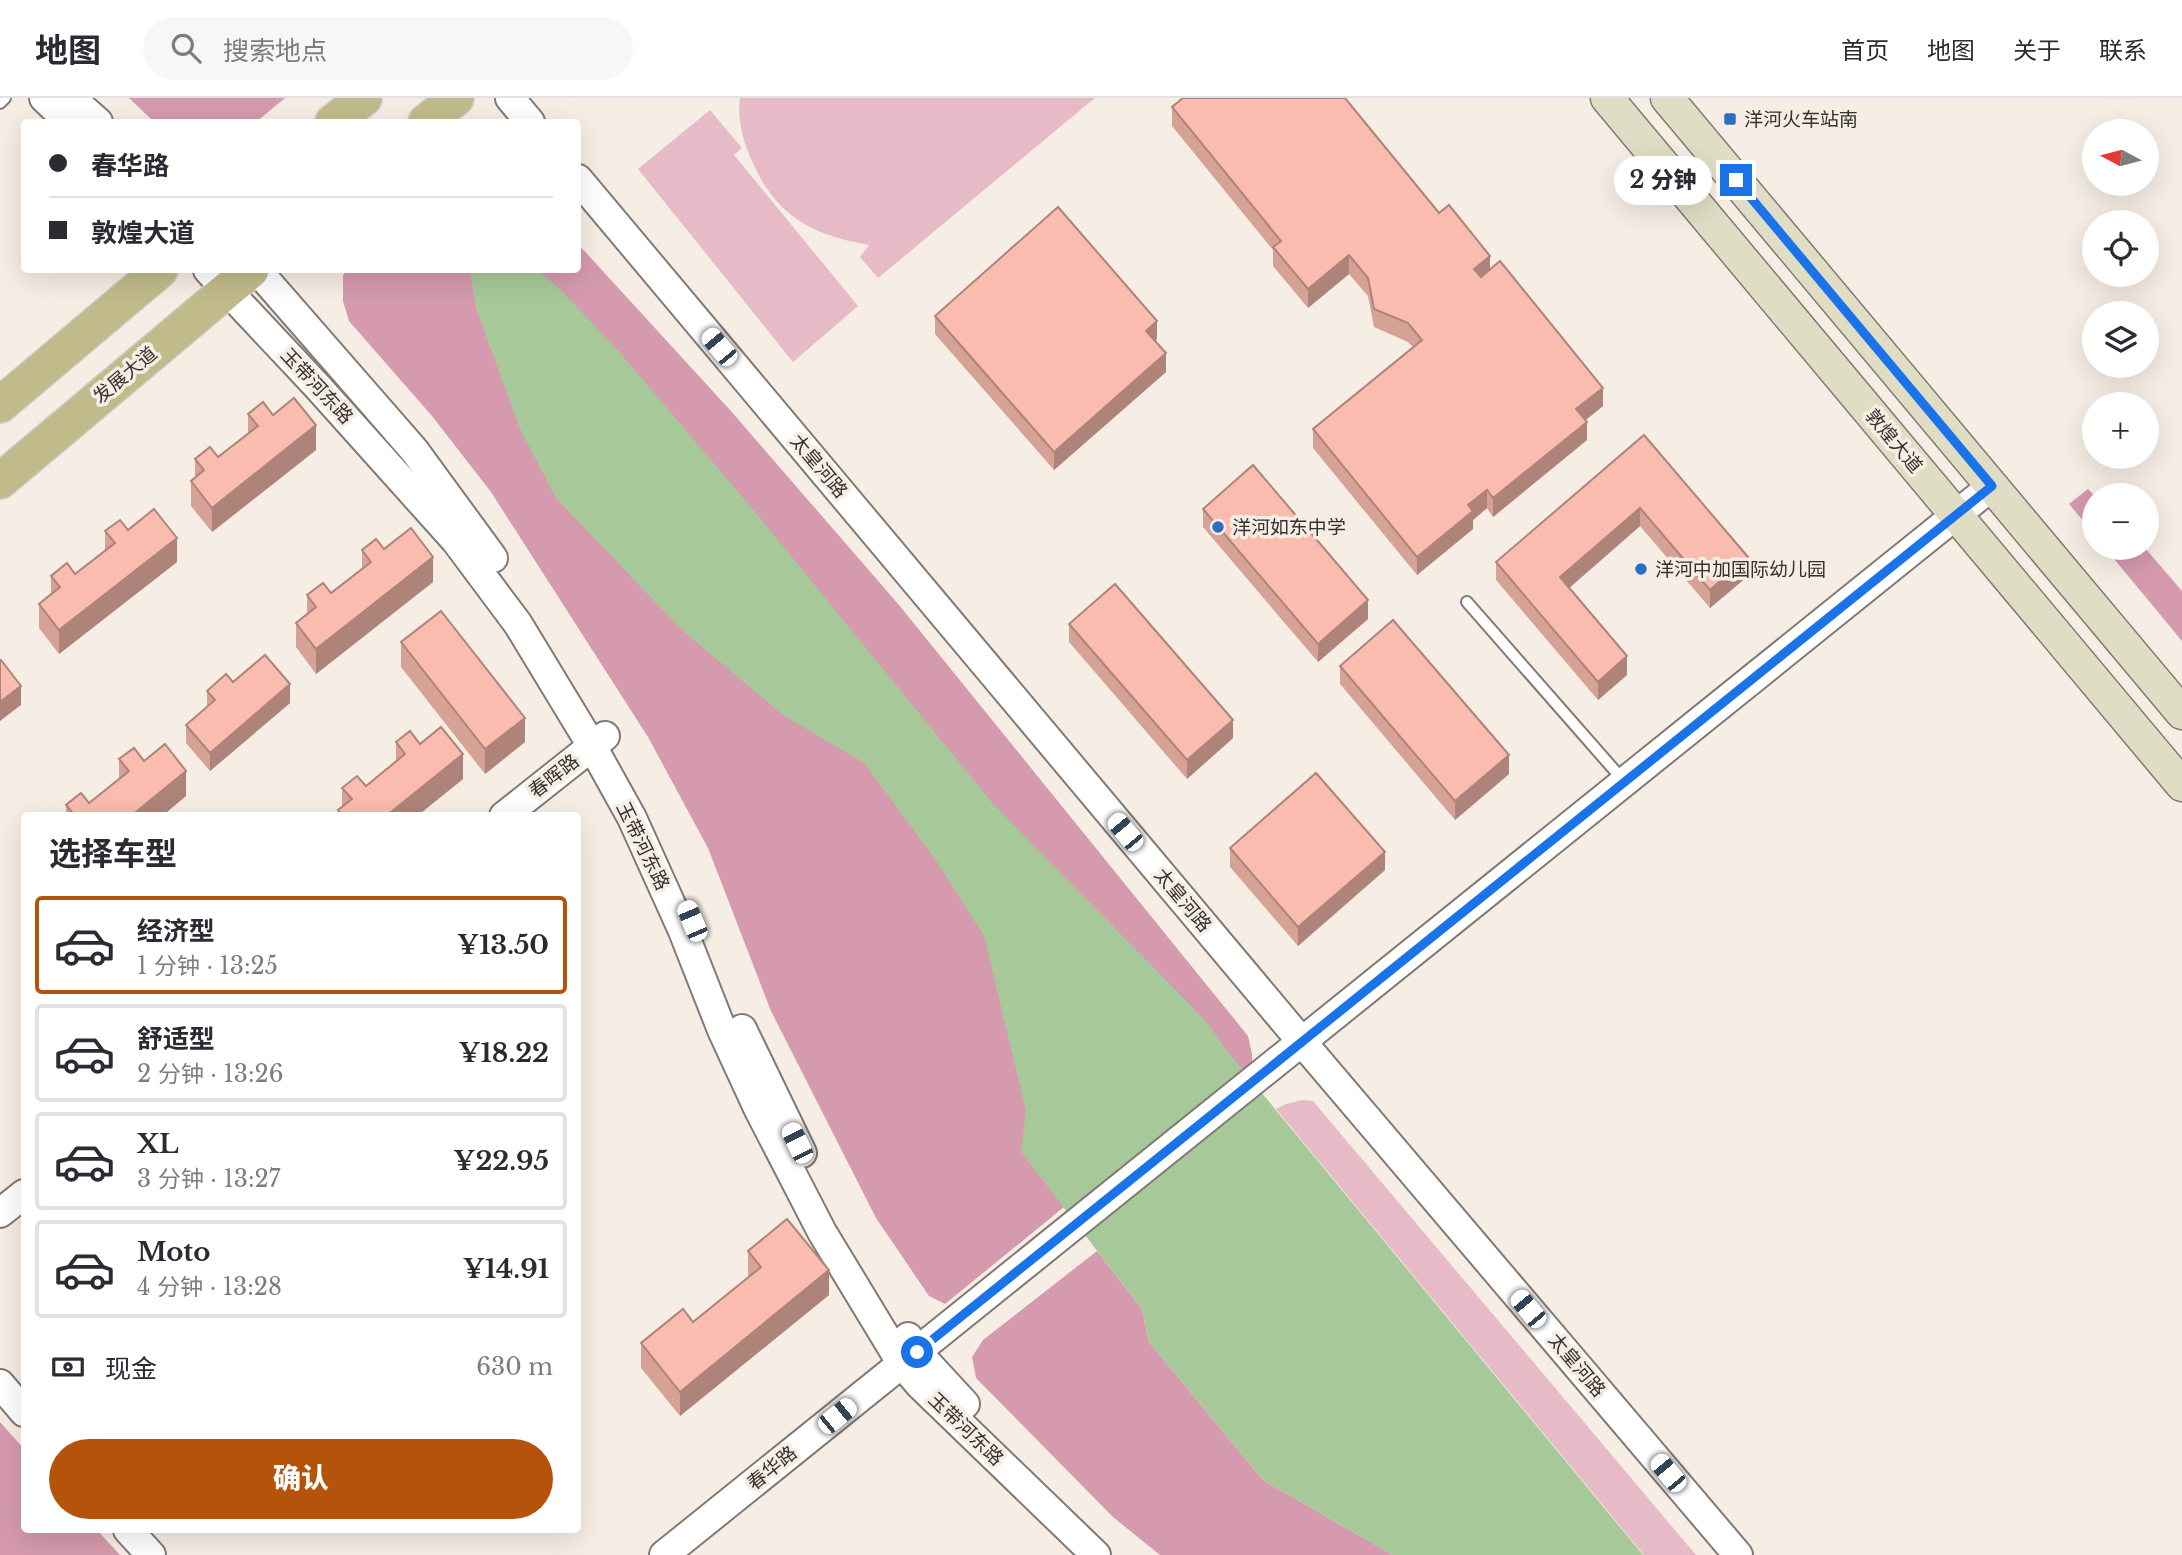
<!DOCTYPE html>
<html lang="zh">
<head>
<meta charset="utf-8">
<style>
	body { margin:0; font-family:"Libre Baskerville","Noto Sans SC",serif; background:#f7f7f7; color:#2b2b33; height:100vh; display:flex; flex-direction:column; font-size:26px; white-space:nowrap }
	* { box-sizing:border-box; margin:0 }
	p { font-size:23px; color:#7c7c81 }
	.icon { flex:none; width:38px; height:38px; fill:none; stroke:currentColor; stroke-width:2; stroke-linecap:round; stroke-linejoin:round }
	.map { position:relative; flex:1; overflow:hidden }
	.sheet { position:absolute; left:21px; top:714px; width:560px; height:721px; display:flex; flex-direction:column; background:#fff; border-radius:7px; box-shadow:0 7px 28px #0002 }
	.sheet>* { flex:none }
	.banner { position:absolute; left:21px; top:21px; width:560px; height:154px; border-radius:7px; box-shadow:0 7px 28px #0002; display:grid; align-content:center; height:154px; padding:0 28px; background:#fff }
	.needle { width:46px; rotate:277deg }
	.tools { position:absolute; left:2082px; top:21px; display:grid; gap:14px }
	.tools a { display:grid; place-items:center; width:77px; height:77px; border-radius:50%; background:#fff; box-shadow:0 7px 28px #0002; font-size:35px }
	.end { position:absolute; width:32px; height:32px; margin:-16px; border:9px solid #1a73e8; background:#fff; box-shadow:0 0 0 4px #fff }
	.from { border-radius:50% }
	.bubble { position:absolute; height:49px; border-radius:24px; background:#fff; box-shadow:0 7px 28px #0002; font-size:23px; font-weight:800; line-height:49px; text-align:center }
	.car { position:absolute; width:21px; height:42px; margin:-21px -10px; border-radius:9px; box-shadow:0 0 5px 2px #0007; background:linear-gradient(#fff 24%,#345 0 40%,#fff 0 76%,#345 0 86%,#fff 0) }
	.banner b { display:flex; align-items:center; gap:24px; height:66px; font-size:26px }
	.banner b+b { border-top:2px solid #e1e1e2 }
	.banner i { width:18px; height:18px; background:#2b2b33 }
	ul { padding:0; list-style:none }
	li { display:flex; align-items:center; gap:21px; height:98px; margin:0 14px 10px; padding:0 14px; border:4px solid #e1e1e2; border-radius:7px }
	li div { flex:1 }
	li b { display:block; font-size:26px }
	li em { font-style:normal; font-weight:800 }
	li.selected { border-color:#b45309 }
	li>.icon { width:63px; height:63px; stroke-width:1.5 }
	h2 { padding:0 28px; font-size:32px; line-height:84px }
	.pay { display:flex; align-items:center; gap:18px; height:77px; padding:0 28px; font-size:26px }
	.pay p { margin-inline-start:auto }
	.cta { display:flex; gap:14px; margin-top:auto; padding:14px 28px }
	.cta a { flex:1; height:80px; border-radius:42px; background:#b45309; color:#fff; font-size:28px; font-weight:800; line-height:80px; text-align:center }
	header { display:flex; align-items:center; gap:42px; box-sizing:border-box; height:98px; padding:0 35px; background:#fff; border-bottom:2px solid #e1e1e2 }
	header strong { font-size:33px }
	nav { display:flex; gap:38px; margin-inline-start:auto; font-size:24px }
	.search { width:490px; height:63px; background:#f7f7f7; display:flex; align-items:center; gap:18px; box-sizing:border-box; padding:0 24px; border-radius:38px; color:#7c7c81; font-size:26px }
	.map>svg:first-child { display:block }
	.green { fill:#e7bac8 }
	.forest { fill:#d59aad }
	.water { fill:#a7c899 }
	.lines { fill:none; stroke-linecap:round; stroke-linejoin:round }
	.service-casing { stroke:#827a72; stroke-width:14 }
	.tertiary-casing { stroke:#827a72; stroke-width:32 }
	.secondary-casing { stroke:#827a72; stroke-width:35 }
	.primary-casing { stroke:#cfcecd; stroke-width:38 }
	.service { stroke:#fff; stroke-width:10 }
	.tertiary { stroke:#fff; stroke-width:28 }
	.secondary { stroke:#e0ddc5; stroke-width:32 }
	.primary { stroke:#c1bb8b; stroke-width:35 }
	.wall { fill:#d6a296 }
	.shaded-wall { fill:#ae847a }
	.building { fill:#f9bcae; stroke:#ae847a; stroke-width:2 }
	.route { stroke:#1a73e8; stroke-width:9 }
	.poi-dot { fill:#2b6fc1; stroke:#f6ede4; stroke-width:2.5 }
	.labels { text-anchor:middle; dominant-baseline:central; stroke-width:7; stroke-linejoin:round; paint-order:stroke }
	.poi-label { font-size:19px; fill:#35312e; stroke:#f6ede4; text-anchor:start }
	.street-label { font-size:19px; fill:#35312e; stroke:#f6ede4 }
</style>
</head>
<body>
<header>
<strong>地图</strong>
<div class="search"><svg class="icon" aria-label="search" viewBox="0 0 24 24"><circle cx="10" cy="10" r="6"/><path d="M15 15l6 6"/></svg>搜索地点</div>
<nav><a>首页</a><a>地图</a><a>关于</a><a>联系</a></nav>
</header>
<div class="map">
<svg width="2182" height="1457" viewBox="0 0 2182 1457">
	<rect width="100%" height="100%" fill="#f6ede4"/>
	<g class="green">
		<path d="M740,0H1095L878,180L860,159L869,147C812,137 776,118 752,63C743,43 737,22 740,0Z"/>
		<path d="M710,12L742,50L734,57L858,208L793,264L638,71Z"/>
		<path d="M1302,1002L1313,1003L1696,1457H1644L1276,1011L1286,1006Z"/>
	</g>
	<g class="forest">
		<path d="M129,0H285L256,24H154Z"/>
		<path d="M578,146L730,312L899,507L1248,938L1252,956V969L1064,1109L945,1206L929,1198L876,1120L771,913L708,750L648,639L491,394L432,318L349,223L343,203V177L348,172H578Z"/>
		<path d="M2088,391L2095,398V437L2069,406Z"/>
		<path d="M2105,450H2145L2182,493V543Z"/>
		<path d="M1097,1153L1142,1211L1149,1244L1263,1382L1393,1457H1160L1113,1419L976,1280L972,1259L983,1242Z"/>
		<path d="M0,1324L24,1351V1432H97L120,1457H0Z"/>
	</g>
	<path class="water" d="M470,172H537L559,190L621,256L760,420L994,707L1205,922L1228,954L1643,1457H1393L1263,1382L1149,1244L1142,1211L1021,1054L1026,1013L984,838L935,761L864,665L783,617L682,532L556,400L520,331L476,210Z"/>
	<g class="lines">
		<g class="service-casing">
			<g id="service">
				<path d="M0,5L5,0"/>
				<path d="M1467,504L1623,682"/>
			</g>
		</g>
		<g class="tertiary-casing">
			<g id="tertiary">
				<path d="M44,0L69,24"/>
				<path d="M71,0L98,24"/>
				<path d="M510,0L530,24"/>
				<path d="M578,81L1302,944L1738,1457"/>
				<path d="M208,172L317,288L456,443L518,526L592,648L632,720L683,833L722,932L759,1012L822,1134L902,1266L920,1287L1096,1457"/>
				<path d="M257,172L414,352L493,460"/>
				<path d="M504,718L605,638"/>
				<path d="M742,931L802,1055"/>
				<path d="M0,1115L24,1096"/>
				<path d="M908,1239L917,1254L965,1306"/>
				<path d="M0,1286L24,1314"/>
				<path d="M128,1432L151,1457"/>
				<path d="M664,1457L1992,388"/>
			</g>
		</g>
		<g class="secondary-casing">
			<g id="secondary">
				<path d="M1607,0L2182,687"/>
				<path d="M1667,0L2182,615"/>
			</g>
		</g>
		<g class="primary-casing">
			<g id="primary">
				<path d="M333,24L364,0"/>
				<path d="M426,24L456,0"/>
				<path d="M0,307L160,172"/>
				<path d="M0,383L251,172"/>
			</g>
		</g>
		<use href="#service" class="service"/>
		<use href="#tertiary" class="tertiary"/>
		<use href="#secondary" class="secondary"/>
		<use href="#primary" class="primary"/>
	</g>
	<g class="wall">
		<path d="M1172,9L1439,115L1490,171L1603,308L1585,322L1587,342L1493,419L1487,410L1473,422V431L1417,477L1313,350V331L1413,249L1408,244L1374,229L1368,198L1349,176L1308,210L1273,168V152L1172,28Z"/>
		<path d="M935,218L1157,241L1155,243L1166,274L1054,372L935,236Z"/>
		<path d="M248,316L273,317L316,352L212,434L191,408V383L195,380V361L218,359L248,335Z"/>
		<path d="M1644,337L1748,478L1710,510L1640,428L1569,490L1627,577L1598,602L1496,482V464Z"/>
		<path d="M1203,411L1368,521L1318,564L1203,429Z"/>
		<path d="M128,432L177,464L59,556L39,530V506L51,497V478L75,476L105,452V433Z"/>
		<path d="M384,451L433,484L316,576L296,549V525L307,516V497L331,495L362,471V452Z"/>
		<path d="M1069,526L1233,640L1187,681L1069,544Z"/>
		<path d="M401,544L525,644L485,676L401,569Z"/>
		<path d="M1340,568L1509,676L1455,722L1340,586Z"/>
		<path d="M233,584L290,605L210,673L186,645V627L207,609V593Z"/>
		<path d="M396,644L420,646L463,681L417,718H338V712L342,709V690L366,688L396,664Z"/>
		<path d="M119,661L144,663L186,698L162,718H66V707L89,705L119,681Z"/>
		<path d="M1230,750L1385,772L1298,848L1230,769Z"/>
		<path d="M748,1153L829,1197L680,1318L641,1270V1245L693,1224L749,1179L748,1177Z"/>
	</g>
	<g class="shaded-wall">
		<path d="M1349,157V176L1308,210V191Z"/>
		<path d="M1490,158V176L1474,189V171Z"/>
		<path d="M1157,223V241L1146,251V233Z"/>
		<path d="M1166,255V274L1054,372V354Z"/>
		<path d="M1603,290V308L1576,330V311Z"/>
		<path d="M1587,324V342L1493,419V400Z"/>
		<path d="M316,327V352L212,434V410Z"/>
		<path d="M1487,392V410L1473,422V431L1417,477V459L1468,407Z"/>
		<path d="M1640,410V428L1560,498V479Z"/>
		<path d="M177,440V464L59,556V532Z"/>
		<path d="M433,459V484L316,576V551Z"/>
		<path d="M1748,459V478L1710,510V492Z"/>
		<path d="M1368,502V521L1318,564V546Z"/>
		<path d="M1627,558V577L1598,602V584Z"/>
		<path d="M290,586V605L210,673V655Z"/>
		<path d="M21,588V607L0,623V604Z"/>
		<path d="M525,620V644L485,676V651Z"/>
		<path d="M1233,622V640L1187,681V662Z"/>
		<path d="M463,656V681L417,718H386Z"/>
		<path d="M1509,657V676L1455,722V703Z"/>
		<path d="M186,673V698L162,718H131Z"/>
		<path d="M1385,754V772L1298,848V829Z"/>
		<path d="M829,1172V1197L680,1318V1294Z"/>
	</g>
	<g class="building">
		<path d="M1183,0H1345L1439,115L1449,107L1490,158L1474,171L1481,179L1500,163L1603,290L1576,311L1587,324L1493,400L1487,392L1468,407L1473,413L1417,459L1313,331L1422,242L1408,225L1374,211L1368,180L1349,157L1308,191L1273,149L1281,143L1172,9Z"/>
		<path d="M1058,109L1157,223L1146,233L1166,255L1054,354L935,218Z"/>
		<path d="M294,300L316,327L212,410L191,383L204,372L195,361L210,349L218,359L258,328L248,316L263,304L273,317Z"/>
		<path d="M1644,337L1748,459L1710,492L1640,410L1560,479L1627,558L1598,584L1496,464Z"/>
		<path d="M1253,367L1368,502L1318,546L1203,411Z"/>
		<path d="M154,411L177,440L59,532L39,506L60,489L51,478L67,465L75,476L115,445L105,433L120,422L128,432Z"/>
		<path d="M411,430L433,459L316,551L296,525L316,509L307,497L323,485L331,495L371,464L362,452L376,441L384,451Z"/>
		<path d="M1115,486L1233,622L1187,662L1069,526Z"/>
		<path d="M441,513L525,620L485,651L401,544Z"/>
		<path d="M1393,522L1509,657L1455,703L1340,568Z"/>
		<path d="M265,557L290,586L210,655L186,627L215,602L207,593L226,576L233,584Z"/>
		<path d="M1,562L21,588L0,604V563Z"/>
		<path d="M441,629L463,656L386,718H342L338,712L352,701L342,690L357,678L366,688L405,656L396,644L410,633L420,646Z"/>
		<path d="M165,646L186,673L131,718H75L66,707L81,695L89,705L129,673L119,661L134,650L144,663Z"/>
		<path d="M1316,675L1385,754L1298,829L1230,750Z"/>
		<path d="M787,1121L829,1172L680,1294L641,1245L683,1211L693,1224L761,1169L748,1153Z"/>
	</g>
	<g class="lines">
		<path class="route" d="M917,1254L1992,388L1736,82"/>
	</g>
	<g class="poi-dot">
		<rect x="1723" y="14" width="14" height="14" rx="3.5"/>
		<circle cx="1218" cy="429" r="7"/>
		<circle cx="1641" cy="471" r="7"/>
	</g>
	<g class="labels">
		<g class="poi-label">
			<text x="1744" y="21">洋河火车站南</text>
			<text x="1232" y="429">洋河如东中学</text>
			<text x="1655" y="471">洋河中加国际幼儿园</text>
		</g>
		<g class="street-label">
			<text transform="translate(125 277) rotate(-40)">发展大道</text>
			<text transform="translate(317 288) rotate(47)">玉带河东路</text>
			<text transform="translate(1894 343) rotate(50)">敦煌大道</text>
			<text transform="translate(819 368) rotate(50)">太皇河路</text>
			<text transform="translate(554 678) rotate(-38)">春晖路</text>
			<text transform="translate(643 748) rotate(64)">玉带河东路</text>
			<text transform="translate(1183 802) rotate(50)">太皇河路</text>
			<text transform="translate(1577 1267) rotate(50)">太皇河路</text>
			<text transform="translate(966 1331) rotate(44)">玉带河东路</text>
			<text transform="translate(772 1370) rotate(-39)">春华路</text>
		</g>
	</g>
</svg>
<div class="tools">
<a><svg class="needle" viewBox="-14 -14 28 28"><path d="M0-13l5 13h-10z" fill="#e53935"/><path d="M0 13l5-13h-10z" fill="#7c7c81"/></svg></a>
<a><svg class="icon" aria-label="locate" viewBox="0 0 24 24"><circle cx="12" cy="12" r="6"/><path d="M12 2v4M12 18v4M2 12h4M18 12h4"/></svg></a>
<a><svg class="icon" aria-label="layers" viewBox="0 0 24 24"><path d="M12 4l9 5-9 5-9-5zM3 14l9 5 9-5"/></svg></a>
<a>+</a>
<a>−</a>
</div>
<i class="end from" style="left:917px;top:1254px"></i>
<i class="end" style="left:1736px;top:82px"></i>
<div class="bubble" style="left:1614px;top:58px;width:98px">2 分钟</div>
<i class="car" style="left:719px;top:249px;rotate:320deg"></i>
<i class="car" style="left:1125px;top:734px;rotate:320deg"></i>
<i class="car" style="left:692px;top:823px;rotate:337deg"></i>
<i class="car" style="left:797px;top:1045px;rotate:334deg"></i>
<i class="car" style="left:1528px;top:1211px;rotate:320deg"></i>
<i class="car" style="left:837px;top:1318px;rotate:51deg"></i>
<i class="car" style="left:1668px;top:1375px;rotate:320deg"></i>
<div class="banner">
<b><i class="from"></i>春华路</b>
<b><i></i>敦煌大道</b>
</div>
<section class="sheet">
<h2>选择车型</h2>
<ul>
<li class="selected"><svg class="icon" aria-label="car" viewBox="0 0 24 24"><path d="M5 17H2v-5l4-1 3-4h7l3 4 3 1v5h-3M9 17h6M6 11h13"/><circle cx="7" cy="17" r="2"/><circle cx="17" cy="17" r="2"/></svg><div><b>经济型</b><p>1 分钟 · 13:25</p></div><em>¥13.50</em></li>
<li><svg class="icon" aria-label="car" viewBox="0 0 24 24"><path d="M5 17H2v-5l4-1 3-4h7l3 4 3 1v5h-3M9 17h6M6 11h13"/><circle cx="7" cy="17" r="2"/><circle cx="17" cy="17" r="2"/></svg><div><b>舒适型</b><p>2 分钟 · 13:26</p></div><em>¥18.22</em></li>
<li><svg class="icon" aria-label="car" viewBox="0 0 24 24"><path d="M5 17H2v-5l4-1 3-4h7l3 4 3 1v5h-3M9 17h6M6 11h13"/><circle cx="7" cy="17" r="2"/><circle cx="17" cy="17" r="2"/></svg><div><b>XL</b><p>3 分钟 · 13:27</p></div><em>¥22.95</em></li>
<li><svg class="icon" aria-label="car" viewBox="0 0 24 24"><path d="M5 17H2v-5l4-1 3-4h7l3 4 3 1v5h-3M9 17h6M6 11h13"/><circle cx="7" cy="17" r="2"/><circle cx="17" cy="17" r="2"/></svg><div><b>Moto</b><p>4 分钟 · 13:28</p></div><em>¥14.91</em></li>
</ul>
<div class="pay"><svg class="icon" aria-label="cash" viewBox="0 0 24 24"><path d="M3 7h18v10H3z"/><circle cx="12" cy="12" r="2"/></svg>现金<p>630 m</p></div>
<div class="cta"><a>确认</a></div>
</section>
</div>
</body>
</html>
